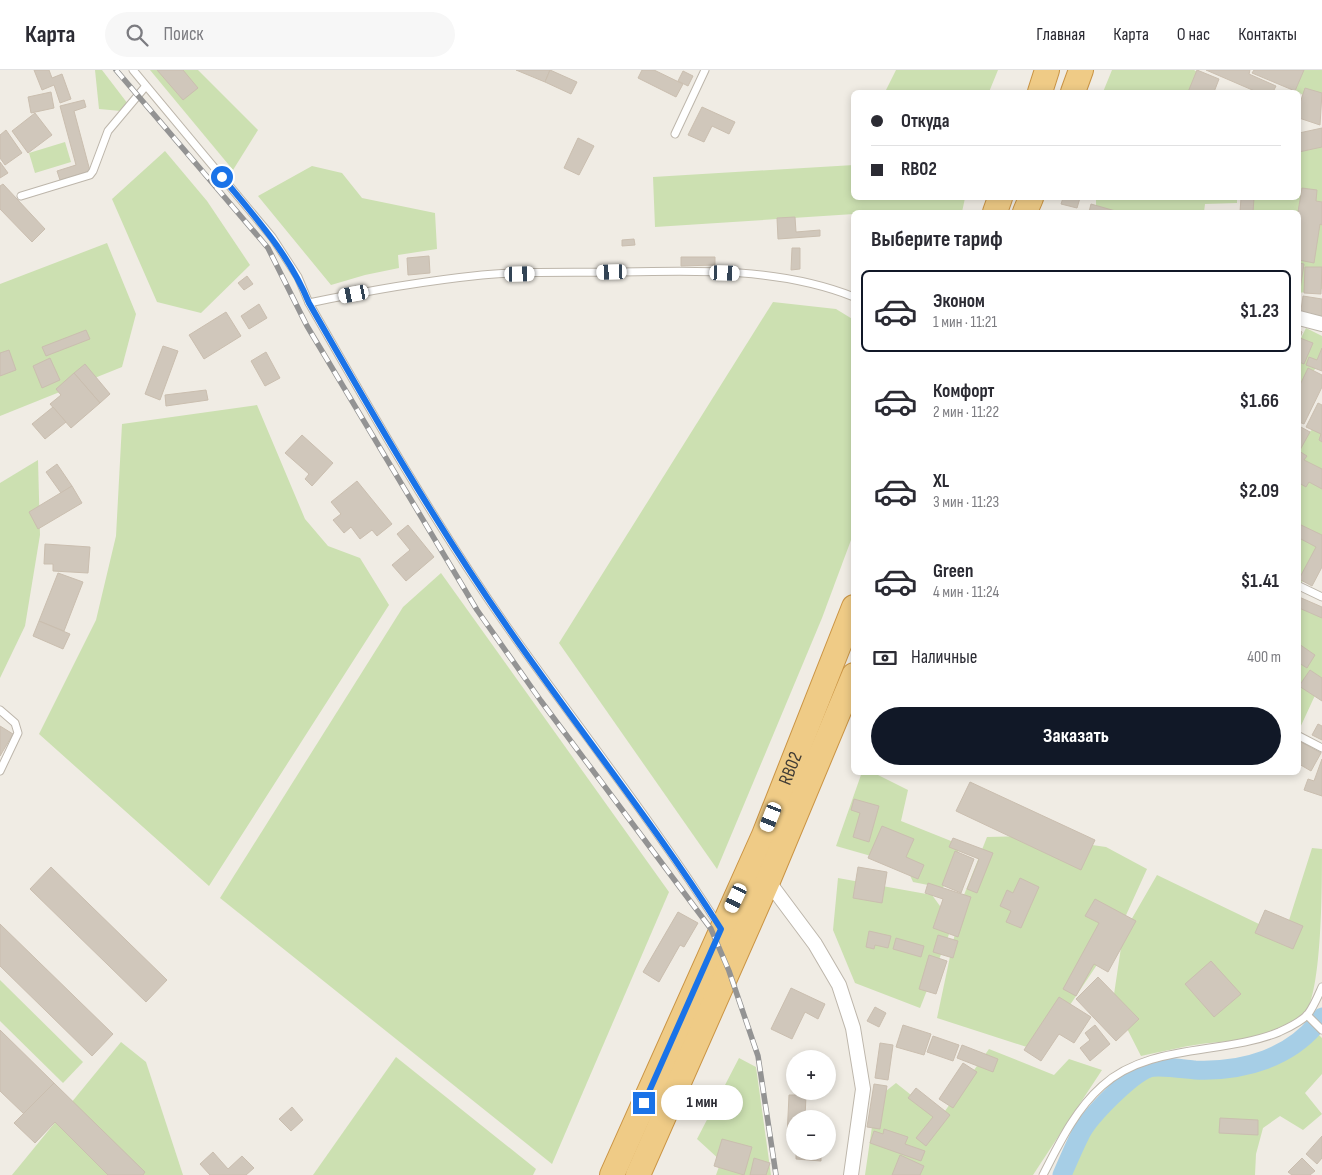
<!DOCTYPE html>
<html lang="ru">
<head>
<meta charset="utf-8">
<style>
	body { margin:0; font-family:"Sofia Sans Condensed",sans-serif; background:#f7f7f7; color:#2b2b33; height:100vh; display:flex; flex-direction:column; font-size:19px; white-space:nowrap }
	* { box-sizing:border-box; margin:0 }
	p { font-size:16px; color:#7c7c81 }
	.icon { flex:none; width:28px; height:28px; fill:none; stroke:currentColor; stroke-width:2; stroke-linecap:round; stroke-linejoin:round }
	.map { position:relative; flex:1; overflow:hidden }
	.panel { position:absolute; left:851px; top:140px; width:450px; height:565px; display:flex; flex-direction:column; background:#fff; border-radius:8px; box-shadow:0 2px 8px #0003 }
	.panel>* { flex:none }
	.hud { position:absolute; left:851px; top:20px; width:450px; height:110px; border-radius:8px; box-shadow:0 2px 8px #0003; display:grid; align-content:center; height:110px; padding:0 20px; background:#fff }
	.controls { position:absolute; left:786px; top:980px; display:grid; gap:10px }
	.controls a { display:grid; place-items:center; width:50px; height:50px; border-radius:50%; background:#fff; box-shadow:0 2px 8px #0003; font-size:25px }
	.end { position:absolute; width:22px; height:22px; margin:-11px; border:6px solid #1a73e8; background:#fff; box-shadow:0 0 0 2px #fff }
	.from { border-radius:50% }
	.bubble { position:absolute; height:35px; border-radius:18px; background:#fff; box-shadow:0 2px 8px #0003; font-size:16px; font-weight:700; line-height:35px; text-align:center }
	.car { position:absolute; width:15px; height:30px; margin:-15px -8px; border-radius:6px; box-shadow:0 0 4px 1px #0007; background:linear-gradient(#fff 24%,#345 0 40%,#fff 0 76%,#345 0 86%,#fff 0) }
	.hud b { display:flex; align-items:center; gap:18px; height:48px; font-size:19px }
	.hud b+b { border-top:1px solid #e1e1e2 }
	.hud i { width:12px; height:12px; background:#2b2b33 }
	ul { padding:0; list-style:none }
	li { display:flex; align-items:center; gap:15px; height:82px; margin:0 10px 8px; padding:0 10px; border:2px solid transparent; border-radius:8px }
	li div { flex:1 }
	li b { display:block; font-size:19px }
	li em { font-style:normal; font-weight:700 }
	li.current { border-color:#111827 }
	li>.icon { width:45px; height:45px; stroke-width:1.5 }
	h2 { padding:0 20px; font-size:22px; line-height:60px }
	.pay { display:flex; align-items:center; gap:12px; height:55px; padding:0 20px; font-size:19px }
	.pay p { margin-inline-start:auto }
	.primary-button { display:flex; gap:10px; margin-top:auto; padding:10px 20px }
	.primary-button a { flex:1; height:58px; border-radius:30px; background:#111827; color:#fff; font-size:20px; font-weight:700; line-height:58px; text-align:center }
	header { display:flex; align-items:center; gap:30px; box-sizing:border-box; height:70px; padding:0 25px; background:#fff; border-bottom:1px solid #e1e1e2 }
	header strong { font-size:24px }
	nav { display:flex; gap:28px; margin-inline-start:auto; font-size:18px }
	.search { width:350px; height:45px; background:#f7f7f7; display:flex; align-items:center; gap:12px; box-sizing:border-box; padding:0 18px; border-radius:28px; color:#7c7c81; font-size:19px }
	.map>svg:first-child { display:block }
	.green { fill:#cce0b1 }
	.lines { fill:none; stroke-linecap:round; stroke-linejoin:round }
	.canal { stroke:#a6cee6; stroke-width:19 }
	.building { fill:#d0c7bb; stroke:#cabeaf }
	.service-casing { stroke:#bdb6ab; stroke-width:9 }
	.minor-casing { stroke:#bdb6ab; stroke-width:16 }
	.trunk-casing { stroke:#ca9444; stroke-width:26 }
	.service { stroke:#fff; stroke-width:7 }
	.minor { stroke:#fff; stroke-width:14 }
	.trunk { stroke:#efcb86; stroke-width:24 }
	.rail-casing { stroke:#939393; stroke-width:5.5 }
	.rail { stroke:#fff; stroke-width:4; stroke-dasharray:11; stroke-linecap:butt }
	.route { stroke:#1a73e8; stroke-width:6 }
	.labels { text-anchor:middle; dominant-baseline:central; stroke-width:4.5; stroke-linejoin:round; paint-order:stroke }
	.street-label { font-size:19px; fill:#413c35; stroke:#fff }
</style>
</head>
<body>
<header>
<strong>Карта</strong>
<div class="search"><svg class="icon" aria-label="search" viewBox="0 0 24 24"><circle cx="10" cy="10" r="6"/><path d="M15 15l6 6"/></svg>Поиск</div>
<nav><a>Главная</a><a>Карта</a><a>О нас</a><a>Контакты</a></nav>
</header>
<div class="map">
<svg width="1322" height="1105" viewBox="0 0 1322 1105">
	<rect width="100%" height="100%" fill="#f0ece4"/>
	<g class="green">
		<path d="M95,0H102L128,34L121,41L99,39Z"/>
		<path d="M150,0H198L258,60L233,100Z"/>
		<path d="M896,0H998L989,22H885Z"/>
		<path d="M1112,0H1194L1200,4L1192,22H1103Z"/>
		<path d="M1276,0H1322V31L1315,32L1276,9Z"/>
		<path d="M65,72L71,92L35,103L29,83Z"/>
		<path d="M1322,76V219L1299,223V142H1247L1248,128H1299V78Z"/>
		<path d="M165,81L207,131L250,195L201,243L157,232L112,129Z"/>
		<path d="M854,95V128H965L962,142H854V144L655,157L653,107Z"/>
		<path d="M312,96L342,103L362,128L435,143L437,179L398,185L399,198L365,205L331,215L258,126Z"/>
		<path d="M1096,128H1237V133L1205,134L1204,142H1096Z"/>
		<path d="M107,173L136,244L122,297L0,346V214Z"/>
		<path d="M773,232L836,239L854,250V462L822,548L717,799L559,573Z"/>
		<path d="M1306,258L1322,266V285L1299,330V272Z"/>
		<path d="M257,335L305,449L328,476L360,488L389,535L209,816L39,664L96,550L116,466L122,354Z"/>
		<path d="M1320,354L1322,355V408L1299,392C1299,372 1303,365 1320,354Z"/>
		<path d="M38,390L40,465L25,556L0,608V413Z"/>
		<path d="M1299,403L1322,414V475L1301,514L1299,513Z"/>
		<path d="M441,503L669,822L552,1094L220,828L403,537Z"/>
		<path d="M1300,531L1322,539V622L1317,621L1299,660Z"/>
		<path d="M862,702L874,703L908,720L901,751L961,775L943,818L913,812L906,796L836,776Z"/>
		<path d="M1030,766L1106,777L1147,799L1117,865L1039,981L937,948L962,830L987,767Z"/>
		<path d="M1312,778L1322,779C1322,816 1322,912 1307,940C1283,970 1235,970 1201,974C1180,977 1161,982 1141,986L1113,931L1123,864L1157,805L1284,866Z"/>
		<path d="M838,808L932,825L953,854L920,938L855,913L833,860Z"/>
		<path d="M0,910L83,992L63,1013L0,951Z"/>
		<path d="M1317,963L1322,968V1004L1305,1023L1322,1044L1303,1060L1280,1046L1263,1058L1256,1084L1255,1105H1068L1085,1065L1120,1024L1154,1004L1203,1005L1249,1001L1283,987Z"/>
		<path d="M121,972L146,992L183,1105H12Z"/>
		<path d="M989,979L1054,1005L1069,989L1102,1000L1033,1105H865L876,1029L896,1013L940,1048Z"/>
		<path d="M396,987L536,1099L533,1105H313Z"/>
		<path d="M739,988L756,997L771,1105H716L721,1091L697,1069Z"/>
	</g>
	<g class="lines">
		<path class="canal" d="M1062,1105C1068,1091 1074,1077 1081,1063C1090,1046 1130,1005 1149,998C1158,995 1184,999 1195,1000C1243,1002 1293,988 1322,947"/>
	</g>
	<g class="building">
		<path d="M34,0H49L52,8L62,4L71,29L60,33L54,15L42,20Z"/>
		<path d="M157,0H183L198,18L183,30Z"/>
		<path d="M516,0H550L545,12Z"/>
		<path d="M550,0L577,12L571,24L545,12Z"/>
		<path d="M642,0H654L683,14L676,27L638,8Z"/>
		<path d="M1197,0L1219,9L1214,22H1188Z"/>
		<path d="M1206,0H1250L1249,4L1276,16L1273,22H1257Z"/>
		<path d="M1254,0H1304L1295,21L1252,3Z"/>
		<path d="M683,1L693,6L688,16L678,11Z"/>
		<path d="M1305,18L1322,23L1320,55L1299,48V36Z"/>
		<path d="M51,22L54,38L31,43L28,27Z"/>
		<path d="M84,30L86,37L74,41L90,101L60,110L57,101L76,95L60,36Z"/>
		<path d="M702,37L735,52L729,64L712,56L704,72L688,65Z"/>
		<path d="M35,43L52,65L28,83L12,61Z"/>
		<path d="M1322,58V77L1299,82V63Z"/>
		<path d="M6,60L22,83L5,95L0,88V65Z"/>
		<path d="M578,68L594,76L579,105L564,98Z"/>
		<path d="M0,92L8,103L0,108Z"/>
		<path d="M3,114L45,159L32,172L0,139V116Z"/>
		<path d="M1302,118L1317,120L1316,131L1322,132V155L1320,154L1314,193L1299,190L1298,142Z"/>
		<path d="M1063,128H1080L1077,138L1061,134Z"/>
		<path d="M1241,128H1254L1253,142H1240Z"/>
		<path d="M1091,134L1119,142H1089Z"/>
		<path d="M795,147L796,162L820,160V166L778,169L777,148Z"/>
		<path d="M634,169L635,175L622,176V170Z"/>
		<path d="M792,178H800V199L791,200Z"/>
		<path d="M429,186L430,203L408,205L407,188Z"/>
		<path d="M681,187H715V195L681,196Z"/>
		<path d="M1299,193L1304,194L1299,226Z"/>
		<path d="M1305,197H1322L1321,224L1304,223Z"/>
		<path d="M247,206L253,214L244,220L238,213Z"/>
		<path d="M1303,226L1322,229V250L1300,247Z"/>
		<path d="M259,234L267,248L249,259L241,246Z"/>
		<path d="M226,242L241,266L204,289L189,265Z"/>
		<path d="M86,260L90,269L46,286L42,277Z"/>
		<path d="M1299,260L1302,262L1300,268L1313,273L1304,294L1299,292Z"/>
		<path d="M163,276L178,281L160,330L145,324Z"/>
		<path d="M1322,278V301L1306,295L1309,287L1317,290Z"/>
		<path d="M9,280L16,300L0,306V283Z"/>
		<path d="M266,282L280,308L265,316L251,291Z"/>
		<path d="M50,288L60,310L42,318L33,296Z"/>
		<path d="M85,294L110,324L100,333L74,303Z"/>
		<path d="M1308,298L1322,305V317L1304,354L1299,352V317Z"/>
		<path d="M74,303L100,333L71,358L50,334L61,325L56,319Z"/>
		<path d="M206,320L208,330L166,336L165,325Z"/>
		<path d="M1318,333L1322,335V372L1319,370L1321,364L1306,357Z"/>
		<path d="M53,337L66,352L45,369L32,354Z"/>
		<path d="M1299,356L1310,362L1300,380L1299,379Z"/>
		<path d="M302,365L333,393L312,416L305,409L309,404L285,383Z"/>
		<path d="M1299,381L1307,386L1304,390L1322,399V419L1309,412L1306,417L1299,413Z"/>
		<path d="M57,394L72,416L61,423L46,402Z"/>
		<path d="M357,411L392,454L377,466L372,460L360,469L351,457L344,463L333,450L341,444L331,432Z"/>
		<path d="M72,416L82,433L38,459L29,442Z"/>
		<path d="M1299,454L1322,465V497L1312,516L1299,509L1316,477L1299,468Z"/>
		<path d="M408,455L434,487L406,511L392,495L410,480L397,464Z"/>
		<path d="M45,474L90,477L88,503L53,501V494H44Z"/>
		<path d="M58,503L83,512L64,561L39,551Z"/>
		<path d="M1299,527L1322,537V548L1299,538Z"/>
		<path d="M39,551L70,564L63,579L33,566Z"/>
		<path d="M1299,574L1315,585L1307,598L1299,593Z"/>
		<path d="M1310,600L1322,608V631L1299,616Z"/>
		<path d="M1318,654L1322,656V670L1312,665Z"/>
		<path d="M0,656L13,664L0,686Z"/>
		<path d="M1299,671L1321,683L1311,701L1299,694Z"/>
		<path d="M1322,689V726L1304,720L1308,709L1314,711Z"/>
		<path d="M970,712L1095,770L1081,800L956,741Z"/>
		<path d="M854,729L879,736L869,772L853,767L860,743L851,740Z"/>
		<path d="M882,756L914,769L906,787L924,795L918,809L868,788Z"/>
		<path d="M953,768L993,783L977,823L967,819L979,789L949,777Z"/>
		<path d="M955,781L974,789L961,823L942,815Z"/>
		<path d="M51,797L167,910L146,932L30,819Z"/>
		<path d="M858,797L887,802L882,833L853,828Z"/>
		<path d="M1020,808L1039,817L1021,858L1006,852L1011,841L1000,836L1007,820L1013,823Z"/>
		<path d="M928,813L971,827L958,867L933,858L943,829L925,823Z"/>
		<path d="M1095,829L1136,851L1108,902L1094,894L1076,926L1063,919L1099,853L1085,846Z"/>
		<path d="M1265,840L1303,856L1293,879L1255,863Z"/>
		<path d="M678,842L698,853L684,877L680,875L659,912L643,902Z"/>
		<path d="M0,854L113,964L92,986L0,896Z"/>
		<path d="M869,861L891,866L888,878L875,875L874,879L866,877Z"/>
		<path d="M938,865L958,871L953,888L933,882Z"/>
		<path d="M896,868L924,876L921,887L893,879Z"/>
		<path d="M929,885L947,891L936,924L919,919Z"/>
		<path d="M1211,891L1241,924L1214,947L1185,914Z"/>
		<path d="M1098,907L1139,949L1116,971L1076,929Z"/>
		<path d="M791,918L825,934L818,949L805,942L792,969L771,959Z"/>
		<path d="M1059,927L1091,947L1074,973L1059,964L1041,991L1024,980Z"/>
		<path d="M875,937L886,943L879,957L867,951Z"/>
		<path d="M903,955L931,964L924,985L896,977Z"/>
		<path d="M1095,955L1110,974L1090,991L1080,978L1090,970L1085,963Z"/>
		<path d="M0,960L54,1013L24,1044L0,1021Z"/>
		<path d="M933,966L959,975L953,991L927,982Z"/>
		<path d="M880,973L893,975L888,1010L875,1008Z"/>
		<path d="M962,975L998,989L993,1002L957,988Z"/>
		<path d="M963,993L977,1002L953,1038L939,1029Z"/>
		<path d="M54,1013L145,1102L143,1105H108L55,1052L35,1073L14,1053Z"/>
		<path d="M874,1014L887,1016L880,1059L867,1057Z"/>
		<path d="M916,1018L950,1045L926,1076L916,1068L933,1047L908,1028Z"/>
		<path d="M789,1025H806L805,1049H795V1067H787Z"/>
		<path d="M292,1037L303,1050L291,1061L279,1049Z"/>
		<path d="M1220,1048L1258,1050V1065L1219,1063Z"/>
		<path d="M884,1059L908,1067L905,1074L925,1081L921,1091L870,1073L874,1061L883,1064Z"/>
		<path d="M1322,1066V1088L1317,1094L1306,1084Z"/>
		<path d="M722,1069L752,1077L744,1105L714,1096Z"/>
		<path d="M796,1081H821V1091L796,1089Z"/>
		<path d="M213,1082L228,1099L242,1086L254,1098L246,1105H210L200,1094Z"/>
		<path d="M900,1085L924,1096L920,1105H892Z"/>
		<path d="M754,1088L770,1093L766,1105H750Z"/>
		<path d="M1302,1088L1315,1101L1310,1105H1292L1288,1102Z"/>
	</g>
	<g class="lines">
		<g class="service-casing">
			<g id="service">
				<path d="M133,0L272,167L298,207L309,233C366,221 424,211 482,205C528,201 575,203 622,202C698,200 782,198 854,227"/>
				<path d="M675,64L705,0"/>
				<path d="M21,126L90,105L93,101L108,61L145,17"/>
				<path d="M309,233C372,343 435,454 508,558C578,657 653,752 718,854"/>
				<path d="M1299,516L1322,527"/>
				<path d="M0,640L15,653L18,663L0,701"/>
				<path d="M1299,666L1322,678"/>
				<path d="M1307,945L1322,960"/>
				<path d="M1043,1105C1059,1074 1075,1040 1102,1016C1149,973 1223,985 1279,962C1288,958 1301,952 1308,944C1314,936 1318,926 1322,917"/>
			</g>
		</g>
		<g class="minor-casing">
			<g id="minor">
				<path d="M1299,248L1322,254"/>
				<path d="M768,811L815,874L839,915L853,958L863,1019L851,1105"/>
			</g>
		</g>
		<g class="trunk-casing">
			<g id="trunk">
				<path d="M1040,22L1047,0"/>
				<path d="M1073,22L1081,0"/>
				<path d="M995,142L1000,128"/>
				<path d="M1025,142L1031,128"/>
				<path id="s1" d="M612,1105L764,765L854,537"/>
				<path d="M638,1105L768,811L854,605"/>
			</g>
		</g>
		<use href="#service" class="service"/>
		<use href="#minor" class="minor"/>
		<use href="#trunk" class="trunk"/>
		<g class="rail-casing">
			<path id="rail" d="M116,0L268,178L307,256L477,540L541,631L711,859L729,901L758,986L776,1105"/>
		</g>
		<use href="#rail" class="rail"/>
	</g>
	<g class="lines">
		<path class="route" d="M222,107C255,147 289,184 309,233C372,343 435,453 508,558C578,659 655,755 721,859L644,1033"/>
	</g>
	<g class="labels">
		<g class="street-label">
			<text stroke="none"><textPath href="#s1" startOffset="444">RB02</textPath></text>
		</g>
	</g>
</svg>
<div class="controls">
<a>+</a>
<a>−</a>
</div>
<i class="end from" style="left:222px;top:107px"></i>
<i class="end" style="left:644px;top:1033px"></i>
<div class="bubble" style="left:661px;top:1015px;width:82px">1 мин</div>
<i class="car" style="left:612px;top:202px;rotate:268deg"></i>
<i class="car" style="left:725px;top:203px;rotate:92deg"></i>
<i class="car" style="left:520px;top:204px;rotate:89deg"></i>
<i class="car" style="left:354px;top:224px;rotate:259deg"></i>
<i class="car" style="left:771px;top:747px;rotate:202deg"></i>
<i class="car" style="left:736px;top:828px;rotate:205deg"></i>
<div class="hud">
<b><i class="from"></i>Откуда</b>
<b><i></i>RB02</b>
</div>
<section class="panel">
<h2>Выберите тариф</h2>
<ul>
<li class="current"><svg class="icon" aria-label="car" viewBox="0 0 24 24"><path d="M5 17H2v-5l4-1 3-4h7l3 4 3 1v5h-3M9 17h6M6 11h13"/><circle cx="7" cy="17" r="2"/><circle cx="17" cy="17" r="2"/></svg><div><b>Эконом</b><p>1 мин · 11:21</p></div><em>$1.23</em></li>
<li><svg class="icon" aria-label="car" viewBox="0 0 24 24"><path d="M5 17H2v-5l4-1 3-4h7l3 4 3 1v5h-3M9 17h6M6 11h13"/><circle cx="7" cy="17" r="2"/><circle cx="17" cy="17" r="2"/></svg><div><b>Комфорт</b><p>2 мин · 11:22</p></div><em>$1.66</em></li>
<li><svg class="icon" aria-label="car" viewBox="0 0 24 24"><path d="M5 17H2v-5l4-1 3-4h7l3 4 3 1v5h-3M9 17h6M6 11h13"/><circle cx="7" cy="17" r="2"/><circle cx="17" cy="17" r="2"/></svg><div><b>XL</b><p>3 мин · 11:23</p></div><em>$2.09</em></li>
<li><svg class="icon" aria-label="car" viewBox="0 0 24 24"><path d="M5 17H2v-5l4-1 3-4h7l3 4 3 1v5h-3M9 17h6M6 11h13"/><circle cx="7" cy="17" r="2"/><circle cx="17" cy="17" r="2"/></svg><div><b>Green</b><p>4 мин · 11:24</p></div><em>$1.41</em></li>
</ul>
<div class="pay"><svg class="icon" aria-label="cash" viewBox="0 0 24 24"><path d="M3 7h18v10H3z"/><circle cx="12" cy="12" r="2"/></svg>Наличные<p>400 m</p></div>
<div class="primary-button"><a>Заказать</a></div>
</section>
</div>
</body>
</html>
